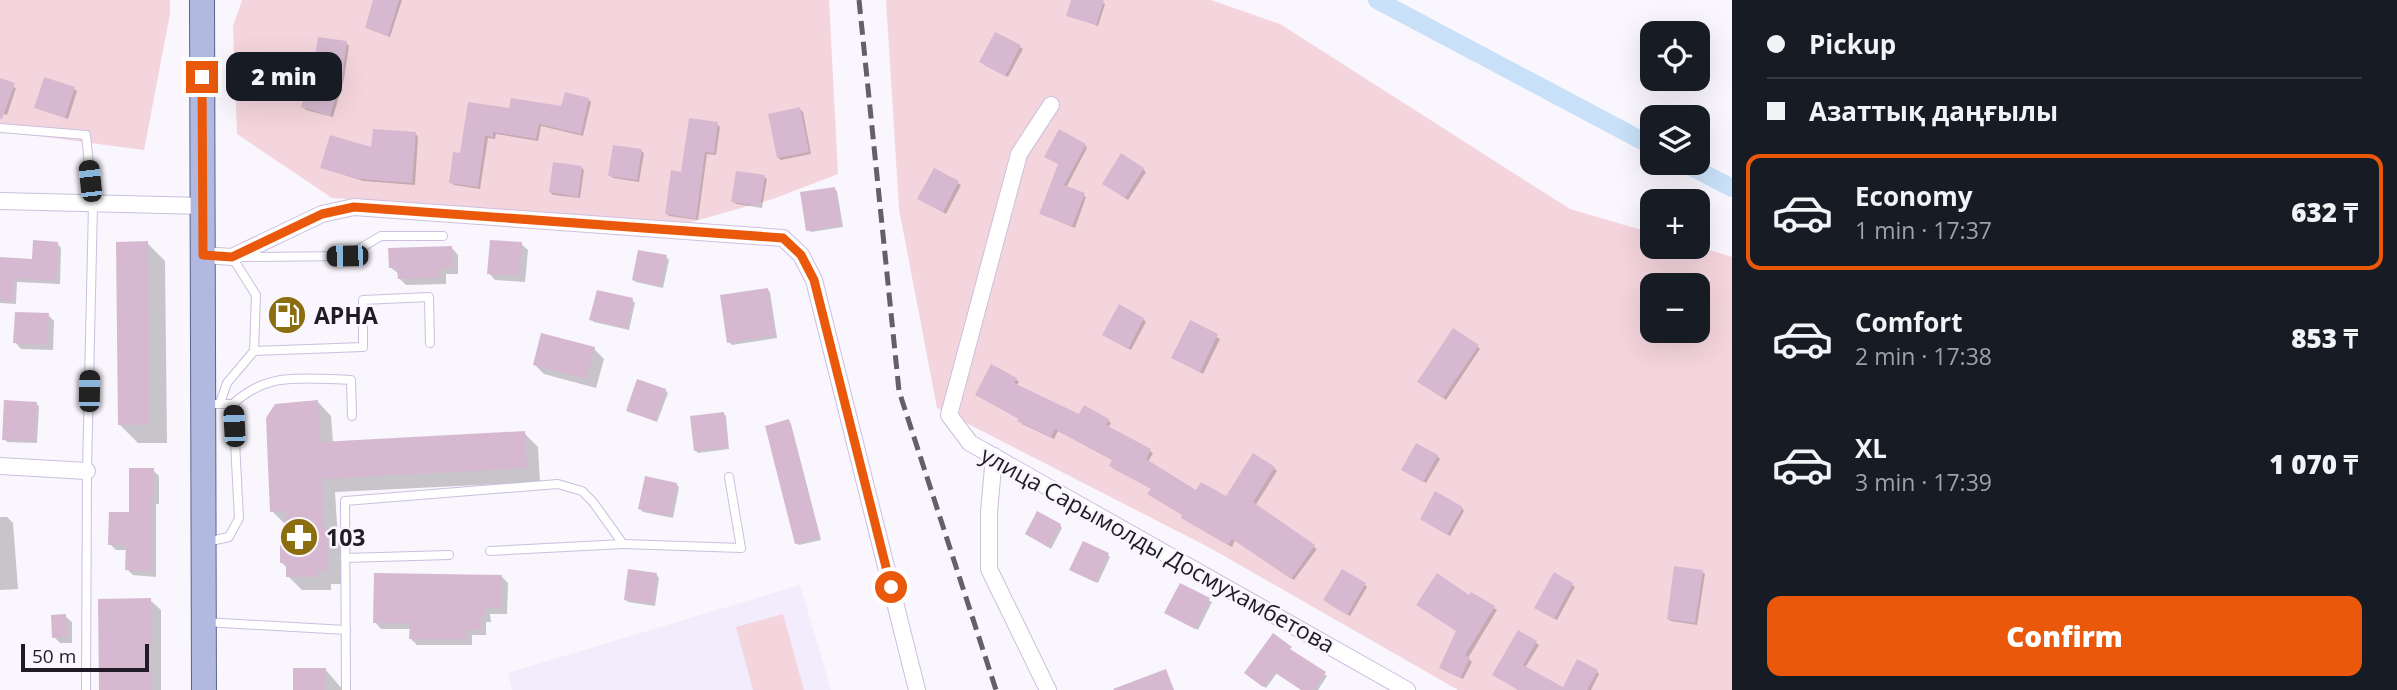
<!DOCTYPE html>
<html lang="en">
<head>
<meta charset="utf-8">
<style>
	body { margin:0; font-family:"Open Sans",sans-serif; background:#20242c; color:#f1f3f6; height:100vh; display:flex; flex-direction:column; font-size:26px; white-space:nowrap }
	* { box-sizing:border-box; margin:0 }
	p { font-size:23px; color:#9ea1a6 }
	.icon { flex:none; width:38px; height:38px; fill:none; stroke:currentColor; stroke-width:2; stroke-linecap:round; stroke-linejoin:round }
	.map { position:relative; flex:1; overflow:hidden }
	.side { display:flex; flex-direction:column; background:#171b24; width:665px }
	.side>* { flex:none }
	.hud { display:grid; align-content:center; height:154px; padding:0 35px; background:#171b24 }
	.tools { position:absolute; left:1640px; top:21px; display:grid; gap:14px }
	.tools a { display:grid; place-items:center; width:70px; height:70px; border-radius:14px; background:#171b24; box-shadow:0 7px 28px #0002; font-size:35px }
	.scale { position:absolute; left:21px; bottom:18px; width:128px; box-sizing:border-box; padding-left:7px; border:4px solid #201b27; border-top:0; font-size:19px; line-height:24px; white-space:nowrap; color:#201b27; -webkit-text-stroke:5px #f9f6fd; paint-order:stroke }
	.end { position:absolute; width:32px; height:32px; margin:-16px; border:9px solid #ea580c; background:#fff; box-shadow:0 0 0 4px #fff }
	.from { border-radius:50% }
	.bubble { position:absolute; height:49px; border-radius:14px; background:#171b24; box-shadow:0 7px 28px #0002; font-size:23px; font-weight:800; line-height:49px; text-align:center }
	.car { position:absolute; width:21px; height:42px; margin:-21px -10px; border-radius:9px; box-shadow:0 0 5px 2px #0007; background:linear-gradient(#222 24%,#8ab4d8 0 40%,#222 0 76%,#8ab4d8 0 86%,#222 0) }
	.hud b { display:flex; align-items:center; gap:24px; height:66px; font-size:26px }
	.hud b+b { border-top:2px solid #363941 }
	.hud i { width:18px; height:18px; background:#f1f3f6 }
	ul { padding:0; list-style:none }
	li { display:flex; align-items:center; gap:21px; height:116px; margin:0 14px 10px; padding:0 21px; border:4px solid transparent; border-radius:14px }
	li div { flex:1 }
	li b { display:block; font-size:26px }
	li em { font-style:normal; font-weight:800 }
	li.selected { border-color:#ea580c }
	li>.icon { width:63px; height:63px; stroke-width:1.5 }
	.action { display:flex; gap:14px; margin-top:auto; padding:14px 35px }
	.action a { flex:1; height:80px; border-radius:14px; background:#ea580c; color:#fff; font-size:28px; font-weight:800; line-height:80px; text-align:center }
	main { display:flex; flex:1; min-height:0 }
	.map>svg:first-child { display:block }
	.built { fill:#f2ecfc }
	.green { fill:#f5d5dd; fill-rule:evenodd }
	.shadow { fill:#0003 }
	.lines { fill:none; stroke-linecap:round; stroke-linejoin:round }
	.canal { stroke:#c8e1f8; stroke-width:18 }
	.building { fill:#d6b9d0 }
	.lane-casing { stroke:#ccbfdf; stroke-width:10 }
	.street-casing { stroke:#ccbfdf; stroke-width:18 }
	.primary-casing { stroke:#5c6392; stroke-width:26 }
	.lane { stroke:#fff; stroke-width:8 }
	.street { stroke:#fff; stroke-width:16 }
	.primary { stroke:#b1b9e0; stroke-width:24 }
	.rail { stroke:#64606a; stroke-width:5; stroke-dasharray:14 7; stroke-linecap:butt }
	.route { stroke:#ea580c; stroke-width:9 }
	.labels { text-anchor:middle; dominant-baseline:central; stroke-width:5; stroke-linejoin:round; paint-order:stroke }
	.poi-label { font-size:23px; font-weight:bold; fill:#201b27; stroke:#f9f6fd; text-anchor:start }
	.street-label { font-size:23px; fill:#201b27; stroke:#f9f6fd }
</style>
</head>
<body>
<main>
<div class="map">
<svg width="1732" height="690" viewBox="0 0 1732 690">
	<rect width="100%" height="100%" fill="#f9f6fd"/>
	<path class="built" d="M800,585L831,690H512L508,673Z"/>
	<g class="green">
		<path d="M0,0H170V14L144,150L0,131Z"/>
		<path d="M242,0H829L838,174L773,199L688,223L332,198L237,134L233,26Z"/>
		<path d="M886,0H1211L1280,24L1570,209L1652,233V247L1698,246L1732,257V690H1458L1212,549L937,408L899,209ZM1652,285H1698V331H1652Z"/>
		<path d="M783,614L804,690H753L736,627Z"/>
	</g>
	<g class="shadow">
		<path d="M375,0H402L390,37L367,28Z"/>
		<path d="M1073,0H1099L1105,4L1098,26L1068,15Z"/>
		<path d="M346,43L349,46L344,79L333,117L306,110L303,107Z"/>
		<path d="M1020,47L1023,49L1008,77L984,65Z"/>
		<path d="M0,80L16,88L7,115L0,113Z"/>
		<path d="M74,89L77,91L68,119L36,107Z"/>
		<path d="M589,100L591,102L583,136L541,126L538,141L496,134L495,139L488,138L480,189L454,185L451,182L462,155L511,110L563,108Z"/>
		<path d="M800,109L803,112L811,154L781,160L778,158Z"/>
		<path d="M717,124L720,127L716,155L707,154L698,220L669,216L667,214L683,173Z"/>
		<path d="M416,134L418,137L415,185L363,181L322,168Z"/>
		<path d="M1085,145L1087,148L1066,188L1086,197L1075,228L1041,214Z"/>
		<path d="M641,151L644,153L639,182L613,178L610,175Z"/>
		<path d="M581,167L584,170L580,198L553,195L550,192Z"/>
		<path d="M1143,169L1146,172L1128,200L1107,186Z"/>
		<path d="M934,170L961,185L946,214L922,201Z"/>
		<path d="M764,177L767,179L762,208L736,204L733,201Z"/>
		<path d="M834,189L837,191L843,227L811,232L808,230Z"/>
		<path d="M57,243L61,248L60,284L17,282L16,304L0,303V259L34,260Z"/>
		<path d="M147,243L165,261L167,443H138L120,425Z"/>
		<path d="M521,244L528,250L525,282L495,280L489,273Z"/>
		<path d="M452,248L458,255V274H446V284L406,285L399,278V274L391,268Z"/>
		<path d="M666,257L669,260L663,288L636,282L633,280Z"/>
		<path d="M767,289L770,292L777,338L732,345L729,342Z"/>
		<path d="M632,300L635,303L629,330L594,322L591,319Z"/>
		<path d="M48,315L54,321L53,350L21,349L15,342Z"/>
		<path d="M1143,319L1146,322L1131,350L1107,337Z"/>
		<path d="M1190,323L1220,339L1203,374L1173,358Z"/>
		<path d="M1477,346L1480,349L1446,400L1422,384Z"/>
		<path d="M594,349L604,359L596,388L544,374L535,365Z"/>
		<path d="M1016,379L1019,382L1016,386L1080,417L1085,408L1108,420L1111,423L1108,428L1153,453L1148,462L1197,492L1227,498L1274,468L1277,471L1255,506L1317,549L1294,580L1235,540L1232,547L1185,520L1184,515L1152,489L1114,469L1111,466L1114,461L1058,431L1054,439L1022,424L1020,419L977,395Z"/>
		<path d="M665,390L668,393L657,422L628,410Z"/>
		<path d="M318,402L331,416L333,443L524,433L538,447L540,482L335,492L338,540L341,544L342,584H331V590H302L288,576V569L281,562L287,547V526L272,511Z"/>
		<path d="M36,404L39,406L37,443L7,442L4,439Z"/>
		<path d="M723,414L726,416L729,449L698,453L695,450Z"/>
		<path d="M789,421L791,424L821,540L799,545L796,543Z"/>
		<path d="M1437,456L1440,459L1426,483L1406,472Z"/>
		<path d="M153,470L159,476V504H156V577L133,575L127,569L128,550H116L110,544L131,513Z"/>
		<path d="M676,484L679,487L673,518L643,512L640,509Z"/>
		<path d="M1462,508L1464,511L1450,536L1422,519Z"/>
		<path d="M0,517H7L13,523L18,589L0,590Z"/>
		<path d="M1060,525L1062,528L1051,549L1027,534Z"/>
		<path d="M1108,555L1110,557L1098,583L1074,572Z"/>
		<path d="M1702,572L1705,574L1697,625L1671,621L1668,619Z"/>
		<path d="M656,575L659,578L655,606L628,602L625,599Z"/>
		<path d="M1555,575L1575,587L1557,620L1539,610Z"/>
		<path d="M502,577L508,583L507,614H490L491,622H486V635H472V645H417L411,639V629H381L375,622Z"/>
		<path d="M1181,585L1212,602L1198,630L1166,613Z"/>
		<path d="M1365,585L1367,587L1350,616L1328,603Z"/>
		<path d="M1471,594L1497,610L1468,658L1472,662L1463,679L1444,670Z"/>
		<path d="M150,600L161,610V690H100Z"/>
		<path d="M65,616L72,622V643H60L54,637Z"/>
		<path d="M1519,632L1539,645L1525,668L1564,689L1597,672L1599,674L1591,690H1519Z"/>
		<path d="M1290,648L1292,652L1327,676L1318,690H1302L1277,673L1266,688L1249,676Z"/>
		<path d="M325,669L343,690H295Z"/>
	</g>
	<g class="lines">
		<g class="canal">
			<path d="M1377,0L1652,146"/>
			<path d="M1684,163L1732,188"/>
		</g>
	</g>
	<g class="building">
		<path d="M373,0H399L388,36L365,28Z"/>
		<path d="M1071,0H1104L1096,25L1066,16Z"/>
		<path d="M995,32L1021,45L1005,76L979,62Z"/>
		<path d="M318,37L347,41L342,76L330,116L301,107L314,63Z"/>
		<path d="M44,77L75,87L65,118L34,108Z"/>
		<path d="M0,78L15,83L2,119H0Z"/>
		<path d="M565,92L589,98L581,134L539,124L536,139L493,132V137L485,136L478,187L449,183L453,152L460,153L468,102L509,108L511,98L561,106Z"/>
		<path d="M800,107L809,152L777,158L768,114Z"/>
		<path d="M689,118L718,122L714,153L705,152L696,219L665,214L671,170L681,172Z"/>
		<path d="M373,129L416,132L412,183L359,179L320,168L330,135L371,147Z"/>
		<path d="M1059,129L1086,144L1064,185L1085,193L1072,226L1039,214L1058,164L1044,157Z"/>
		<path d="M613,145L642,149L637,180L608,176Z"/>
		<path d="M1121,153L1144,168L1125,198L1102,184Z"/>
		<path d="M553,162L582,166L578,197L549,192Z"/>
		<path d="M934,168L959,181L943,212L917,199Z"/>
		<path d="M736,171L765,175L760,206L731,202Z"/>
		<path d="M835,187L841,225L806,231L800,192Z"/>
		<path d="M33,240L58,242L56,281L14,278L13,301L0,300V257L32,259Z"/>
		<path d="M490,240L522,242L519,276L487,274Z"/>
		<path d="M148,241L150,425H118L116,242Z"/>
		<path d="M452,246L453,268L440,269V278L398,279L397,268H389L388,248Z"/>
		<path d="M638,250L667,255L660,286L632,280Z"/>
		<path d="M768,288L775,335L727,343L720,295Z"/>
		<path d="M597,290L633,298L626,328L589,320Z"/>
		<path d="M1119,304L1144,318L1128,349L1102,335Z"/>
		<path d="M15,312L49,313L47,345L13,343Z"/>
		<path d="M1190,320L1218,334L1200,372L1171,358Z"/>
		<path d="M1453,328L1479,345L1443,398L1417,382Z"/>
		<path d="M541,333L595,347L586,379L533,365Z"/>
		<path d="M991,364L1017,378L1014,383L1079,414L1084,405L1109,419L1106,425L1151,449L1146,459L1196,490L1201,482L1226,496L1253,453L1275,467L1253,502L1315,545L1291,579L1232,539L1228,545L1181,518L1182,515L1147,494L1151,489L1109,466L1112,460L1055,429L1051,437L1017,421L1019,419L975,395Z"/>
		<path d="M637,379L666,389L655,421L626,411Z"/>
		<path d="M4,400L37,402L35,441L2,440Z"/>
		<path d="M318,400L320,442L525,431L527,468L322,479L324,528H328V570L318,571V577H286V563H280V545H285V511L270,512L266,418L275,404Z"/>
		<path d="M724,412L728,447L694,451L690,416Z"/>
		<path d="M789,419L820,537L795,544L765,426Z"/>
		<path d="M1416,443L1438,455L1423,482L1401,470Z"/>
		<path d="M129,468H154V499H151V572L125,570L126,545H108L109,512H129Z"/>
		<path d="M645,476L677,483L670,516L638,509Z"/>
		<path d="M1435,491L1463,507L1447,535L1420,519Z"/>
		<path d="M1037,511L1061,524L1048,547L1025,534Z"/>
		<path d="M1083,541L1109,553L1095,582L1069,570Z"/>
		<path d="M1674,566L1703,570L1695,623L1667,619Z"/>
		<path d="M628,569L657,573L653,604L624,600Z"/>
		<path d="M1342,569L1366,583L1347,615L1323,600Z"/>
		<path d="M1554,572L1573,583L1554,619L1534,608Z"/>
		<path d="M374,573L502,575V609L485,608V616H481V630H467L466,639H409L410,623H373Z"/>
		<path d="M1437,573L1469,595L1471,592L1495,606L1465,655L1470,658L1460,678L1439,668L1456,631L1416,605Z"/>
		<path d="M1180,583L1210,598L1195,629L1164,613Z"/>
		<path d="M151,598V690H99L98,599Z"/>
		<path d="M66,614L67,637L52,638L51,615Z"/>
		<path d="M1518,630L1537,641L1523,665L1563,687L1577,659L1598,670L1587,690H1518L1492,675Z"/>
		<path d="M1273,633L1292,647L1290,649L1326,672L1314,690H1301L1274,672L1263,687L1244,673Z"/>
		<rect x="293" y="668" width="33" height="22"/>
		<path d="M1166,669L1174,690H1114L1113,689Z"/>
	</g>
	<g class="lines">
		<g class="lane-casing">
			<g id="lane">
				<path d="M0,128L86,135L93,205L87,471L86,690"/>
				<path d="M242,257L347,256L381,236H443"/>
				<path d="M254,351L363,347V300L429,297L430,343"/>
				<path d="M220,403L227,383L254,351L256,295L232,257"/>
				<path d="M206,404H233L239,518L229,537L206,542"/>
				<path d="M233,404C269,370 307,379 351,380L352,416"/>
				<path d="M490,551L623,544"/>
				<path d="M345,558L449,555"/>
				<path d="M205,622L346,630"/>
				<path d="M346,690L345,501L558,484L582,491L593,502L623,544L741,548L729,477"/>
			</g>
		</g>
		<g class="street-casing">
			<g id="street">
				<path d="M1051,105L1019,154L949,415L970,443L1407,690"/>
				<path d="M0,201L203,206"/>
				<path d="M203,255L232,257L322,214L354,207L783,238L801,255L814,280L917,690"/>
				<path d="M994,456L989,512V569L1048,690"/>
				<path d="M0,466L87,471"/>
			</g>
		</g>
		<g class="primary-casing">
			<path id="primary" d="M202,0L204,690"/>
		</g>
		<use href="#lane" class="lane"/>
		<use href="#street" class="street"/>
		<use href="#primary" class="primary"/>
		<path class="rail" d="M859,0L899,391L996,690"/>
	</g>
	<g class="lines">
		<path class="route" d="M202,77L203,255L232,257L322,214L354,207L783,238L801,255L814,280L891,587"/>
	</g>
	<defs>
		<g id="fuel-disc" transform="scale(2.0125)"><circle r="9.5" fill="#8b6e10" stroke="#f9f6fd"/><path d="M-5.5-6h7V0h2V4h1.3V-2.5L3-4.5l.8-.8L6-3V5H2.5V1h-1V6h-7ZM-4.2-4.7v3.2H.2V-4.7Z" fill="#fff"/></g>
		<g id="pharmacy-disc" transform="scale(2.0125)"><circle r="9.5" fill="#8b6e10" stroke="#f9f6fd"/><path d="M-2-6h4v4h4v4h-4v4h-4v-4h-4v-4h4Z" fill="#fff"/></g>
	</defs>
	<g fill-rule="evenodd">
		<use href="#fuel-disc" x="287" y="315"/>
		<use href="#pharmacy-disc" x="299" y="537"/>
	</g>
	<g class="labels">
		<g class="poi-label">
			<text x="314" y="315">АРНА</text>
			<text x="326" y="537">103</text>
		</g>
		<g class="street-label">
			<text transform="translate(1158 549) rotate(29)">улица Сарымолды Досмухамбетова</text>
		</g>
	</g>
</svg>
<div class="tools">
<a><svg class="icon" aria-label="locate" viewBox="0 0 24 24"><circle cx="12" cy="12" r="6"/><path d="M12 2v4M12 18v4M2 12h4M18 12h4"/></svg></a>
<a><svg class="icon" aria-label="layers" viewBox="0 0 24 24"><path d="M12 4l9 5-9 5-9-5zM3 14l9 5 9-5"/></svg></a>
<a>+</a>
<a>−</a>
</div>
<div class="scale">50 m</div>
<i class="end from" style="left:891px;top:587px"></i>
<i class="end" style="left:202px;top:77px"></i>
<div class="bubble" style="left:226px;top:52px;width:116px">2 min</div>
<i class="car" style="left:90px;top:181px;rotate:354deg"></i>
<i class="car" style="left:347px;top:256px;rotate:269deg"></i>
<i class="car" style="left:89px;top:391px;rotate:1deg"></i>
<i class="car" style="left:234px;top:426px;rotate:357deg"></i>
</div>
<section class="side">
<div class="hud">
<b><i class="from"></i>Pickup</b>
<b><i></i>Азаттық даңғылы</b>
</div>
<ul>
<li class="selected"><svg class="icon" aria-label="car" viewBox="0 0 24 24"><path d="M5 17H2v-5l4-1 3-4h7l3 4 3 1v5h-3M9 17h6M6 11h13"/><circle cx="7" cy="17" r="2"/><circle cx="17" cy="17" r="2"/></svg><div><b>Economy</b><p>1 min · 17:37</p></div><em>632 ₸</em></li>
<li><svg class="icon" aria-label="car" viewBox="0 0 24 24"><path d="M5 17H2v-5l4-1 3-4h7l3 4 3 1v5h-3M9 17h6M6 11h13"/><circle cx="7" cy="17" r="2"/><circle cx="17" cy="17" r="2"/></svg><div><b>Comfort</b><p>2 min · 17:38</p></div><em>853 ₸</em></li>
<li><svg class="icon" aria-label="car" viewBox="0 0 24 24"><path d="M5 17H2v-5l4-1 3-4h7l3 4 3 1v5h-3M9 17h6M6 11h13"/><circle cx="7" cy="17" r="2"/><circle cx="17" cy="17" r="2"/></svg><div><b>XL</b><p>3 min · 17:39</p></div><em>1 070 ₸</em></li>
</ul>
<div class="action"><a>Confirm</a></div>
</section>
</main>
</body>
</html>
